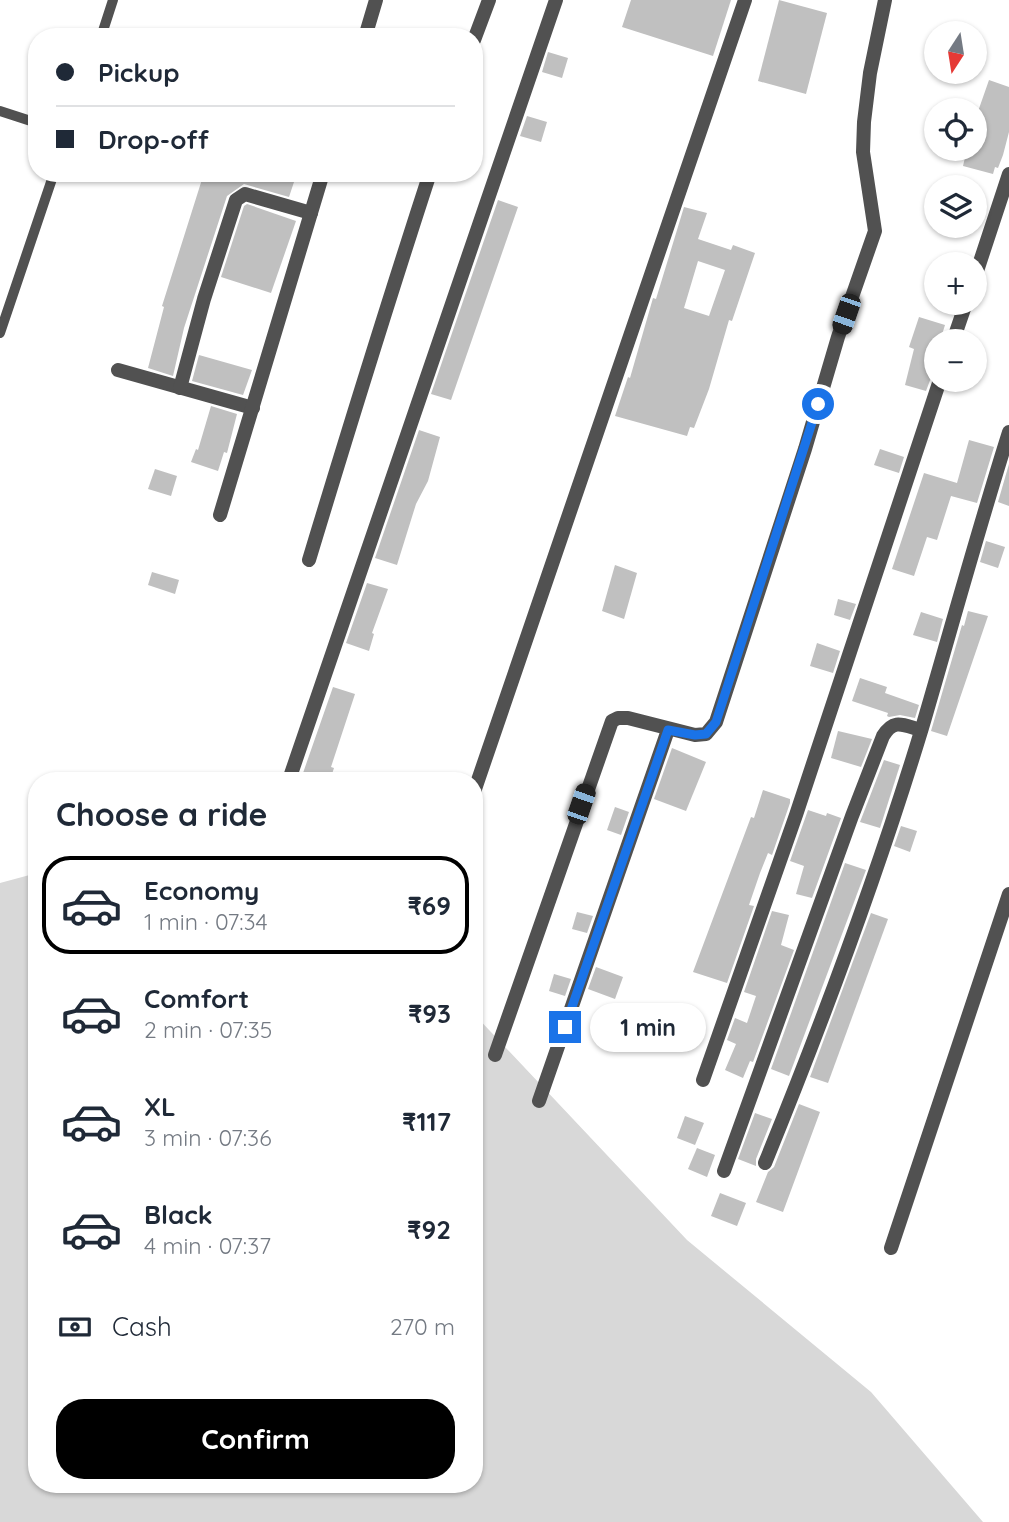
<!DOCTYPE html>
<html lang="en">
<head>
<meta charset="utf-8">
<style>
	body { margin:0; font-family:Quicksand,sans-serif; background:#f6f6f7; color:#1f2937; height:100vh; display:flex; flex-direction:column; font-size:26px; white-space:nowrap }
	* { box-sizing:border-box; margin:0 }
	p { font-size:23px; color:#747a83 }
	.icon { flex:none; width:38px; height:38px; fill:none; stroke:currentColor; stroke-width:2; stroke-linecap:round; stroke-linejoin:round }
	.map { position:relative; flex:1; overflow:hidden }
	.details { position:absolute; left:28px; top:772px; width:455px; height:721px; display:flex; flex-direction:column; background:#fff; border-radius:28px; box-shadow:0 2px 5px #0004 }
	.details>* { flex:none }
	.banner { position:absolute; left:28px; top:28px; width:455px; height:154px; border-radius:28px; box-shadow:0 2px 5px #0004; display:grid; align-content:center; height:154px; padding:0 28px; background:#fff }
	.needle { width:46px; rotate:192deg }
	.controls { position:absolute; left:924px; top:21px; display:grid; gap:14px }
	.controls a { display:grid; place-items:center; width:63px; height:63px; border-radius:50%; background:#fff; box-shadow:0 2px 5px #0004; font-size:35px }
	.end { position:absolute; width:32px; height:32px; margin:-16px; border:9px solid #1a73e8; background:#fff; box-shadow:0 0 0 4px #fff }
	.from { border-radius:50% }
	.bubble { position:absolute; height:49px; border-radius:24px; background:#fff; box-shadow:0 2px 5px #0004; font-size:23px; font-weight:800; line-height:49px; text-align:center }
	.car { position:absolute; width:21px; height:42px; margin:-21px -10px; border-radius:9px; box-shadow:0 0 5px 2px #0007; background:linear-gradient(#222 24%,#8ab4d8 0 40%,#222 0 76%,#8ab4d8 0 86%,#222 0) }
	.banner b { display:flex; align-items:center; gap:24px; height:66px; font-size:26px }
	.banner b+b { border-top:2px solid #e0e1e3 }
	.banner i { width:18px; height:18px; background:#1f2937 }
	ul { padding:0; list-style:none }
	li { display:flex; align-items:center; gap:21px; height:98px; margin:0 14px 10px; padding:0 14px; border:4px solid transparent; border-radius:28px }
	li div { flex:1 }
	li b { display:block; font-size:26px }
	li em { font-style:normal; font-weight:800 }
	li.on { border-color:#000 }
	li>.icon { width:63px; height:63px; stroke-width:1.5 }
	h2 { padding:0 28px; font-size:32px; line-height:84px }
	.pay { display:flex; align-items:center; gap:18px; height:77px; padding:0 28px; font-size:26px }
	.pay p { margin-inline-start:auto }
	.action { display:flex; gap:14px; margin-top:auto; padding:14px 28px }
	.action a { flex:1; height:80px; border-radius:28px; background:#000; color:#fff; font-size:28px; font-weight:800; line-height:80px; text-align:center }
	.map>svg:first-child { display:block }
	.green { fill:#d8d8d8 }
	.building { fill:#c0c0c0; fill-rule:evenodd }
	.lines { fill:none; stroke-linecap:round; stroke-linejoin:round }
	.service { stroke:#515151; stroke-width:10 }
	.minor { stroke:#515151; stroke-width:14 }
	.route { stroke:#1a73e8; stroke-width:9 }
</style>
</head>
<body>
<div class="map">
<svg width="1009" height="1522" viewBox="0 0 1009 1522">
	<rect width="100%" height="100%" fill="#fff"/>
	<path class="green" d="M37,873V1484H474V1014L687,1240L871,1392L983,1522H0V883Z"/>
	<g class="building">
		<path d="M631,0H731L713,56L622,27Z"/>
		<path d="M779,0L827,13L806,94L758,81Z"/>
		<path d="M548,52L568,58L562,78L542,72Z"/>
		<path d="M989,80L1009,87V132L1003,155L998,168L995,167L993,174L963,166L967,149H975V120Z"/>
		<path d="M527,116L547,122L541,142L520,136Z"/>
		<path d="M204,173H297L289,197L244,184L227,196L184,328L173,376L148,368L164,307L162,306Z"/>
		<path d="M498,200L518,207L451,400L431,394Z"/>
		<path d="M247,204L296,221L271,293L221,277L244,206Z"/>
		<path d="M684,207L707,213L698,239L731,250L733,245L755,253L732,321L729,320L709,389L694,428L690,427L687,436L615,416L628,377L630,378L653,298L656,299ZM698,261L725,270L709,316L684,308Z"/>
		<path d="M919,317L945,325L940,341H936V353L929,375H932L926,391L905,385L914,349L909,347Z"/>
		<path d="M199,355L252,370L243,395L192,381Z"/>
		<path d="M211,406L237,414L227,453L224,452L218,471L191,462L196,449L198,450Z"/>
		<path d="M419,430L440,437L428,481L416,504L397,565L375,558Z"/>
		<path d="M969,440L994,447L977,503L951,496L937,540L927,537L914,576L892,569L924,473L957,483Z"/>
		<path d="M880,449L904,457L899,473L874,465Z"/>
		<path d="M1009,464V506L998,502Z"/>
		<path d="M155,469L177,476L171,496L148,489Z"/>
		<path d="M986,541L1005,547L998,568L980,562Z"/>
		<path d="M615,565L637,573L624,619L602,611Z"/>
		<path d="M152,572L179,580L175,594L148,585Z"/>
		<path d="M367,583L388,589L372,633L374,634L369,651L346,643Z"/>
		<path d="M838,599L856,604L850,620L834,615Z"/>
		<path d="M968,611L988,616L947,736L931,731L962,625L964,626Z"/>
		<path d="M921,612L943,619L937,642L913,635Z"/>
		<path d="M817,643L840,651L833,673L810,666Z"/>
		<path d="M860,678L887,687L885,693L919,705L915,718L900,715L889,717L887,716L888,713L852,701Z"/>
		<path d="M333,687L355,694L331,767L334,768L330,780H326L303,773Z"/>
		<path d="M838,731L872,739L861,767L831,758Z"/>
		<path d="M672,748L706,762L686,811L654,799Z"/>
		<path d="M884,760L900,765L880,828L860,822Z"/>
		<path d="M763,790L790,799V803L772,855L768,853L760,873L749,905L754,906L727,983L693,972L751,817L754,818Z"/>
		<path d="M615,807L629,812L621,835L607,830Z"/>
		<path d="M808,810L826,816L827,813L841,818L812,898L796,894L804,866L790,861Z"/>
		<path d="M901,826L917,831L910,852L894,846Z"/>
		<path d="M845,863L866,870L789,1076L771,1069Z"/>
		<path d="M772,911L789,915L781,945L794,950L753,1062L750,1061L743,1078L725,1070L736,1044L727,1040L735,1018L747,1023L756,996L744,992Z"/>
		<path d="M577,912L593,916L587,933L572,929Z"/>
		<path d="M871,913L888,919L828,1083L810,1077Z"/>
		<path d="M596,967L623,977L615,999L588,989Z"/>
		<path d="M554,974L571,979L565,996L549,991Z"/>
		<path d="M799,1104L820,1112L783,1212L756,1202L768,1172L774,1167Z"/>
		<path d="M755,1113L772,1119L756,1159V1166L738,1159Z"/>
		<path d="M685,1116L704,1123L695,1145L677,1138Z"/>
		<path d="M697,1148L715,1155L707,1177L688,1169Z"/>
		<path d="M720,1193L746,1203L737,1226L711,1216Z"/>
	</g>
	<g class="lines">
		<g class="service">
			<path d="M101,37L113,0"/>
			<path d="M0,111L37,123"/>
			<path d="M0,333L54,173"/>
		</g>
		<g class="minor">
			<path d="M365,37L376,0"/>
			<path d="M474,40L489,0"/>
			<path d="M975,277L1009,174"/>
			<path d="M953,341L966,303"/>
			<path d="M118,370L253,408"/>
			<path d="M180,388L204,299L236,200L245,194L311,213"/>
			<path d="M220,515L323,173"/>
			<path d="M309,560C348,431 388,302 430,173"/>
			<path d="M291,774L556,0"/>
			<path d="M474,792L745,0"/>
			<path d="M495,1055L612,721L618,718H628L695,735L706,734L716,722L805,449L838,337L875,231L863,152L864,122L870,73L885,0"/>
			<path d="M703,1080L796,815L940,380"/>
			<path d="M539,1101L668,730"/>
			<path d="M765,1163C823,1021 877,876 922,728C951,629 978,530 1009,432"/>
			<path d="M724,1171L852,816L883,736C894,718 903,725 921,730"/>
			<path d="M891,1248L1009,894"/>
		</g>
	</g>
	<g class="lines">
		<path class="route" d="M565,1027L668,730L695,735L706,734L716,722L818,404"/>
	</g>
</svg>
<div class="controls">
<a><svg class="needle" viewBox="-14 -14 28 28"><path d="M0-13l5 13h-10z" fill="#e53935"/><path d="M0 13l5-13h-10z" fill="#747a83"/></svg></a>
<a><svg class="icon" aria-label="locate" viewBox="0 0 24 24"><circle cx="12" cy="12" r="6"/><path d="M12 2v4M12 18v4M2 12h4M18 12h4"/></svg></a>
<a><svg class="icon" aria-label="layers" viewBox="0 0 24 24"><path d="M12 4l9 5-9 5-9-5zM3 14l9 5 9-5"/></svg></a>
<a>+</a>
<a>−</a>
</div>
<i class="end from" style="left:818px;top:404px"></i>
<i class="end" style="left:565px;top:1027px"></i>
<div class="bubble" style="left:590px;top:1003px;width:116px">1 min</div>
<i class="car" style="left:846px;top:314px;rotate:199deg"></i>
<i class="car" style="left:581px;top:804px;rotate:19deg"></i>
<div class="banner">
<b><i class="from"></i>Pickup</b>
<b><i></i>Drop-off</b>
</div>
<section class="details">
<h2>Choose a ride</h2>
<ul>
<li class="on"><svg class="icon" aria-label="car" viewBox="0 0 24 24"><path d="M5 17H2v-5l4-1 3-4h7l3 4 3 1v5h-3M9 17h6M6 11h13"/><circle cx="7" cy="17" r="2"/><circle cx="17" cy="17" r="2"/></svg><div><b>Economy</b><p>1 min · 07:34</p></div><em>₹69</em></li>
<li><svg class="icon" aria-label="car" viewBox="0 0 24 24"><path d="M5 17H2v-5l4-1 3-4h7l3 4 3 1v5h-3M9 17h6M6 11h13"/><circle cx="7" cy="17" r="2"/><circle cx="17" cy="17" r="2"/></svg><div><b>Comfort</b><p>2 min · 07:35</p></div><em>₹93</em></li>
<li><svg class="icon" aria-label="car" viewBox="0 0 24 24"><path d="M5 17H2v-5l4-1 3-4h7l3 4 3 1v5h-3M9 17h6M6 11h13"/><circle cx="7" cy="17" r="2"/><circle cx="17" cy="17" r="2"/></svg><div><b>XL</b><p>3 min · 07:36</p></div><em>₹117</em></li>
<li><svg class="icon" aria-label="car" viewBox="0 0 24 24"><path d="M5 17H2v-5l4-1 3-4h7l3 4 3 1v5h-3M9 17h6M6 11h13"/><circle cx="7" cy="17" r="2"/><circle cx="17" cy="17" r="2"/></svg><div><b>Black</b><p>4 min · 07:37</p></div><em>₹92</em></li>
</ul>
<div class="pay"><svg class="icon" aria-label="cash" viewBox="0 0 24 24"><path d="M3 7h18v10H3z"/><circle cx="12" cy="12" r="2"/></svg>Cash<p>270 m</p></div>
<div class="action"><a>Confirm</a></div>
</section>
</div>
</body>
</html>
